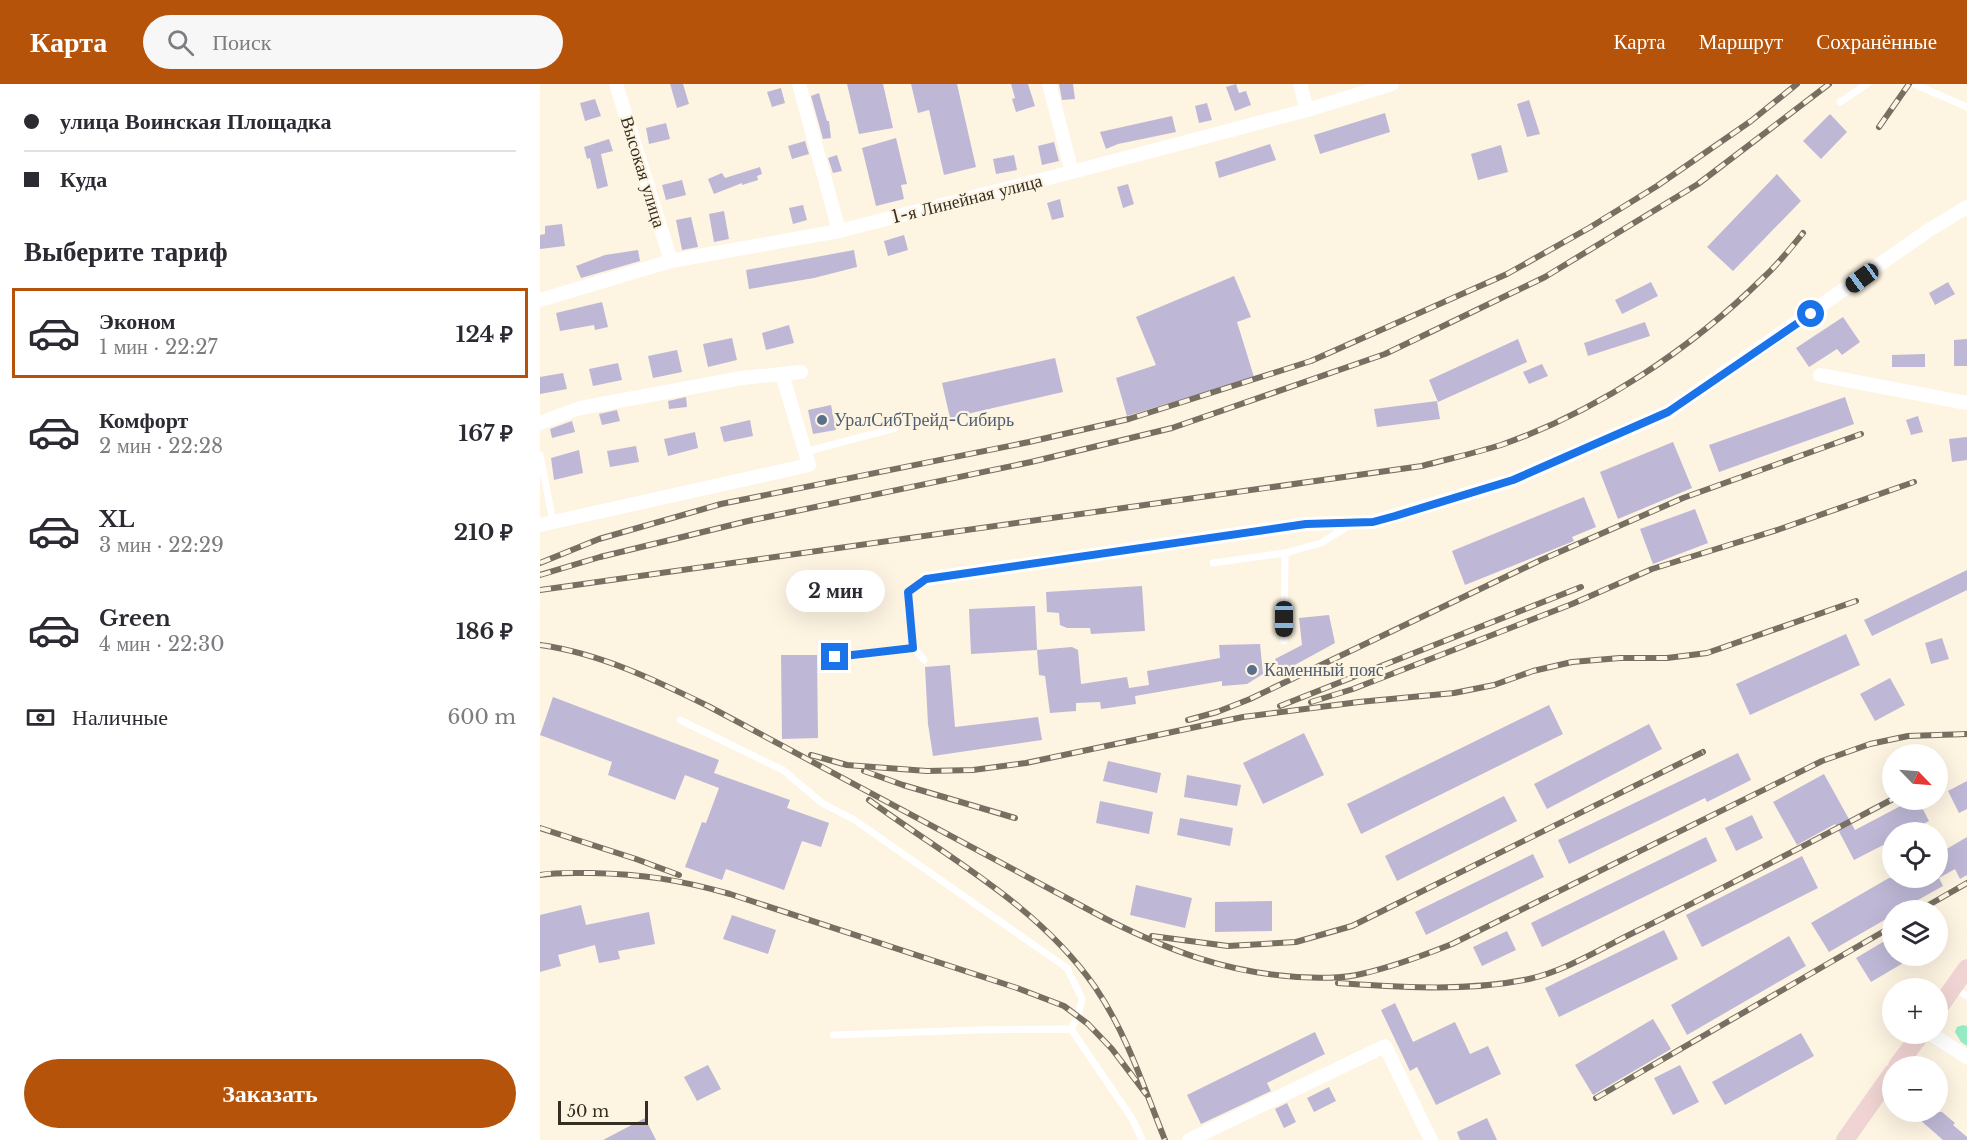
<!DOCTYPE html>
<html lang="ru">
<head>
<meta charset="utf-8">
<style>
	body { margin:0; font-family:"Libre Baskerville",serif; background:#f7f7f7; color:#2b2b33; height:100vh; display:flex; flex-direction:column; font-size:22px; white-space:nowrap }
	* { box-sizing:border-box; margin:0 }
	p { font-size:20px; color:#7c7c81 }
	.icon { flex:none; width:33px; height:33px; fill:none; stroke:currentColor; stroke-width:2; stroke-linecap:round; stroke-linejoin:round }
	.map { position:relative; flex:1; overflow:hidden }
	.panel { display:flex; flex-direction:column; background:#fff; width:540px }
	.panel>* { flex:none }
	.banner { display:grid; align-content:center; height:132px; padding:0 24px; background:#fff }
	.needle { width:39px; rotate:115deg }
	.fabs { position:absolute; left:1342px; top:660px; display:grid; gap:12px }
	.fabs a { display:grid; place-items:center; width:66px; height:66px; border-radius:50%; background:#fff; box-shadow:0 6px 24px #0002; font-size:30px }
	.scale { position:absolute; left:18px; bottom:15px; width:90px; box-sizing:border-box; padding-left:6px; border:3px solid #352f23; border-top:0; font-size:16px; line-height:21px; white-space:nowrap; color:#352f23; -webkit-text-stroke:4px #fdf4e2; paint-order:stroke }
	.end { position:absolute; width:27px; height:27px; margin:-14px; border:8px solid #1a73e8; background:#fff; box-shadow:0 0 0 3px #fff }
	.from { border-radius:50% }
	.bubble { position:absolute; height:42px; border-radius:21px; background:#fff; box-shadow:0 6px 24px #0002; font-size:20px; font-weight:800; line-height:42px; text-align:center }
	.car { position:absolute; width:18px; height:36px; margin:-18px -9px; border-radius:8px; box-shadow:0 0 4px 2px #0007; background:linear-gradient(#222 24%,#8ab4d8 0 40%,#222 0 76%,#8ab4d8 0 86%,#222 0) }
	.banner b { display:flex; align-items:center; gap:21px; height:57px; font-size:22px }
	.banner b+b { border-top:2px solid #e1e1e2 }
	.banner i { width:15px; height:15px; background:#2b2b33 }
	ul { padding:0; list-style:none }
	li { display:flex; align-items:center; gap:18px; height:90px; margin:0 12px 9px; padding:0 12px; border:3px solid transparent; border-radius:0px }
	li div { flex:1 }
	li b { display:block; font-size:22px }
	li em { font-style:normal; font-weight:800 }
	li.current { border-color:#b45309 }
	li>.icon { width:54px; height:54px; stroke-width:1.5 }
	h2 { padding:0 24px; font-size:27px; line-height:72px }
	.pay { display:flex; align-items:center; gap:15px; height:66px; padding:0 24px; font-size:22px }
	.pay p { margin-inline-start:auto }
	.action { display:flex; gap:12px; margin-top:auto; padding:12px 24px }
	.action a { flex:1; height:69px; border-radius:36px; background:#b45309; color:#fff; font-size:24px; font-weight:800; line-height:69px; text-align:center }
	header { display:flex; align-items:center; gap:36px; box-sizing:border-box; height:84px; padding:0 30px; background:#b45309; color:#fff }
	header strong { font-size:28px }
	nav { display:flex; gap:33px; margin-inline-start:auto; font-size:21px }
	.search { width:420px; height:54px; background:#f7f7f7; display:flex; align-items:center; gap:15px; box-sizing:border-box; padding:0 21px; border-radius:33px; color:#7c7c81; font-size:22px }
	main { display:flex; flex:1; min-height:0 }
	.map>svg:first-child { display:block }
	.green { fill:#95ecc5 }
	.building { fill:#beb8d6 }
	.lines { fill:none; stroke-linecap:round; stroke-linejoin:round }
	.service { stroke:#fff; stroke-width:7 }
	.minor { stroke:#fff; stroke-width:14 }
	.secondary { stroke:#efd4d3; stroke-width:18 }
	.rail-casing { stroke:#777062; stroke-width:6 }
	.rail { stroke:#fdf4e2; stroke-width:4; stroke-dasharray:11; stroke-linecap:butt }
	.route { stroke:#1a73e8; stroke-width:8 }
	.service-dot { fill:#5c6f8a; stroke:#fdf4e2; stroke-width:2 }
	.labels { text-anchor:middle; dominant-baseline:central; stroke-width:4.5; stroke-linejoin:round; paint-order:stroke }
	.street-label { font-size:18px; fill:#352f23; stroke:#fdf4e2 }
	.service-label { font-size:18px; fill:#4e5e75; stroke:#fdf4e2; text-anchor:start }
</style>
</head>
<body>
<header>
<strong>Карта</strong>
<div class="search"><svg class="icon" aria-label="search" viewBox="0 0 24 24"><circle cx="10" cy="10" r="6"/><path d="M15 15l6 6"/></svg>Поиск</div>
<nav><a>Карта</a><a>Маршрут</a><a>Сохранённые</a></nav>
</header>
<main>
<section class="panel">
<div class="banner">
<b><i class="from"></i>улица Воинская Площадка</b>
<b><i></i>Куда</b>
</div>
<h2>Выберите тариф</h2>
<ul>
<li class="current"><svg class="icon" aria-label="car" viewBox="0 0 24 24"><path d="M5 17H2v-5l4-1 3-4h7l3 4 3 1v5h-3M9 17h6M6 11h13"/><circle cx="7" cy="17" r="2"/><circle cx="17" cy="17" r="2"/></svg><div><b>Эконом</b><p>1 мин · 22:27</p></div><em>124 ₽</em></li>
<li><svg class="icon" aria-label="car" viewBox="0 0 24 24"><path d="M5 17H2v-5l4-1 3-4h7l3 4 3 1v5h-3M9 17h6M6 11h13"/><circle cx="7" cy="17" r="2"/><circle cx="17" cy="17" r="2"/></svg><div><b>Комфорт</b><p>2 мин · 22:28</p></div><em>167 ₽</em></li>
<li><svg class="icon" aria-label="car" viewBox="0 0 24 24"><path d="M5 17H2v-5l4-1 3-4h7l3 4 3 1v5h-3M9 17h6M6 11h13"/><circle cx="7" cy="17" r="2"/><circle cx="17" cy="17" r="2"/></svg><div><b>XL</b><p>3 мин · 22:29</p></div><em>210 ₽</em></li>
<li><svg class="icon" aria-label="car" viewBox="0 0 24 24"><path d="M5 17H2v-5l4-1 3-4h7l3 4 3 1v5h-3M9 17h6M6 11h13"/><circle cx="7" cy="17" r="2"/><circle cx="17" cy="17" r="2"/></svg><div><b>Green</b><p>4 мин · 22:30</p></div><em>186 ₽</em></li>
</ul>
<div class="pay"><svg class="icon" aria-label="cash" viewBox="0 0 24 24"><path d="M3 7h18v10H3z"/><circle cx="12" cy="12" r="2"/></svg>Наличные<p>600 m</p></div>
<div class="action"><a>Заказать</a></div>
</section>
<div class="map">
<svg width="1427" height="1056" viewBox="0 0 1427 1056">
	<rect width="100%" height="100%" fill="#fdf4e2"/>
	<path class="green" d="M1423,941L1427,942V962L1421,958L1415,948L1417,943Z"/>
	<g class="building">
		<path d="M130,0H143L149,20L137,24Z"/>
		<path d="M307,0H343L353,44L319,50Z"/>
		<path d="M371,0H417L436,83L404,91L389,26L378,29Z"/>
		<path d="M471,0H488L495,22L476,28L472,15L475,14Z"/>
		<path d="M519,0H533L535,15L522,16Z"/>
		<path d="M696,0L699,9L706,7L711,21L695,27L686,3Z"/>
		<path d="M241,4L245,19L232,23L227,8Z"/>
		<path d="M279,9L287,37H289L291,54L283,55L271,12Z"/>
		<path d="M55,15L61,32L45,37L40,19Z"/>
		<path d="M989,16L1000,50L987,53L977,20Z"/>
		<path d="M667,19L672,36L659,39L655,22Z"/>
		<path d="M845,29L850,48L780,70L774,51Z"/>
		<path d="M1290,30L1307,48L1281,75L1263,57Z"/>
		<path d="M632,32L636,48L578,60L566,65L560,48Z"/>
		<path d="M126,39L130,55L109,60L106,44Z"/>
		<path d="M356,54L367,100L361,101L364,115L336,122L322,64Z"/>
		<path d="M69,55L73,67L61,70L68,102L57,105L50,74L47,75L44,63Z"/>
		<path d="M265,57L269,70L252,75L248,62Z"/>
		<path d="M514,58L519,77L502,81L498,62Z"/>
		<path d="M730,60L736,76L679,94L675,78Z"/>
		<path d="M961,61L968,88L938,96L931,70Z"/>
		<path d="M297,71L302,87L293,89L288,74Z"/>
		<path d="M474,71L477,86L456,90L453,75Z"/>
		<path d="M220,83L222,90L217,92L218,96L202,101V99L174,110L168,95L182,89L185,94Z"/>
		<path d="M1237,90L1261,117L1193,187L1167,163Z"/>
		<path d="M142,96L146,111L126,116L122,101Z"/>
		<path d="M588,100L594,120L583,124L577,103Z"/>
		<path d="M520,115L524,133L512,136L507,119Z"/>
		<path d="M263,121L267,136L253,140L249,124Z"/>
		<path d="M184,127L189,155L174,158L169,130Z"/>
		<path d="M151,133L158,163L142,166L136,136Z"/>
		<path d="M22,140L25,162L0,165V151L5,150V142Z"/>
		<path d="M364,151L368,166L348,172L344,157Z"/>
		<path d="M98,166L100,177L41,194L36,182L65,171Z"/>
		<path d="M314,166L317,183L274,194L209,205L206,186Z"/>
		<path d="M694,192L711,233L697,238L714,293L587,332L576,294L616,281L596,233Z"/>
		<path d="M1111,198L1118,212L1082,230L1075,216Z"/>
		<path d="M1408,198L1415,210L1395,221L1389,209Z"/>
		<path d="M62,218L68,243L55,246L54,241L20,247L16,229Z"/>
		<path d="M1303,233L1320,258L1302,271L1297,265L1269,283L1256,264Z"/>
		<path d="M1105,238L1110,252L1048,272L1044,259Z"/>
		<path d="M249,241L254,259L226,266L222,249Z"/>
		<path d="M192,254L197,276L168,283L163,260Z"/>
		<path d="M978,255L987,278L898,318L889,296Z"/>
		<path d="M1427,255V282H1414V256Z"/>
		<path d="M137,266L142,288L113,294L108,272Z"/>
		<path d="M1385,270V283H1352V271Z"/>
		<path d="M515,274L523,308L410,334L402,299Z"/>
		<path d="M78,279L82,296L53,302L49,285Z"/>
		<path d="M1002,280L1008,292L989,300L983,288Z"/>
		<path d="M23,289L27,305L0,310V293Z"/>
		<path d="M146,313L147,323L129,325L128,317Z"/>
		<path d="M1305,313L1314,340L1179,388L1169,361Z"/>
		<path d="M897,317L900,335L837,343L834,325Z"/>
		<path d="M291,321L296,346L273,350L268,326Z"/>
		<path d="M77,326L80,337L62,341L59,330Z"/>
		<path d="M1378,332L1383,348L1371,351L1366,336Z"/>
		<path d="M210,336L213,352L184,358L180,343Z"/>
		<path d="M32,337L35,348L12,354L10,345Z"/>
		<path d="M155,348L158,364L128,372L124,355Z"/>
		<path d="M1427,353V376L1412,378L1409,355Z"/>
		<path d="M1133,358L1152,404L1078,435L1060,388Z"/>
		<path d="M96,362L99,378L70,383L67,367Z"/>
		<path d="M39,366L43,389L14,396L11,374Z"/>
		<path d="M1044,413L1056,443L1032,453L1034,457L925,501L912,467Z"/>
		<path d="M1155,425L1168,459L1113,480L1100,445Z"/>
		<path d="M1427,486V506L1332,552L1324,536Z"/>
		<path d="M602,502L605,547L551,550L550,544H527L520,541L519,529L507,528L506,508Z"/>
		<path d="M495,522L497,566L431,570L429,525Z"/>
		<path d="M789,531L795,559L742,588L735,575L762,561L759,534Z"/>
		<path d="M1306,550L1320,581L1210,631L1196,600Z"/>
		<path d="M1402,554L1409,575L1391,580L1385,559Z"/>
		<path d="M720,560L723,590L707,600L682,602V597L595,612L596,620L561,625L560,618L536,619V627L510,629L505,592L499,591L497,566L532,563L538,566L541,600L587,593L589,604L609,601L607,587L680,574L679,561Z"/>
		<path d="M241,571H277L278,654L242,655Z"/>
		<path d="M410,581L415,643L498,633L502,656L393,672L388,640L385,583Z"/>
		<path d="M1350,594L1365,621L1335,637L1320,610Z"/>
		<path d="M13,613L179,676L174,689L250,716L247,724L289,739L281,763L262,757L244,806L186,785L182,796L145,783L162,738L166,739L179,704L145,691L135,716L68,691L72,678L0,651Z"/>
		<path d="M1009,621L1023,650L821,750L807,720Z"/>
		<path d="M1109,640L1122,665L1007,725L994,700Z"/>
		<path d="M764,649L784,691L723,720L703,679Z"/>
		<path d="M1198,669L1211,696L1167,718L1165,714L1029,780L1018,756Z"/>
		<path d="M568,677L621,689L617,709L563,697Z"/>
		<path d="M1284,690L1315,746L1372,716H1378L1389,737L1367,748H1353V756L1314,776L1295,740L1257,761L1233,718Z"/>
		<path d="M647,691L701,701L697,722L644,713Z"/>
		<path d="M1427,697V725L1419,729L1408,707Z"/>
		<path d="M964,712L977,737L857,797L845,772Z"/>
		<path d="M560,717L613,728L609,750L556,739Z"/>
		<path d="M1212,731L1223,754L1196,767L1185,744Z"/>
		<path d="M640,734L693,744L690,762L637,751Z"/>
		<path d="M1166,753L1177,777L1002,863L991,839Z"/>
		<path d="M1427,753V791L1420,795L1415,785L1399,794L1403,802L1360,826H1353V831L1289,868L1271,839L1349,794H1398V770Z"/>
		<path d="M993,770L1004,793L886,851L875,828Z"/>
		<path d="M1262,772L1278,804L1162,863L1146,831Z"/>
		<path d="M596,801L652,814L645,844L590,831Z"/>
		<path d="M732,817V847L675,848V818Z"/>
		<path d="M41,821L46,841L109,828L115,860L78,867L80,875L59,879L55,861L18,871L21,882L0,888V831Z"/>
		<path d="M192,831L236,846L228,870L183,855Z"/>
		<path d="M1124,846L1138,875L1019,933L1005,904Z"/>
		<path d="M967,847L976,866L942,882L933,863Z"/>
		<path d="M1249,852L1266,882L1147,951L1131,921Z"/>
		<path d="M1353,852V872H1375L1331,898L1316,874Z"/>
		<path d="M855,919L873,958L915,938L930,970L948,962L961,990L896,1021L877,983L870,987L841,926Z"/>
		<path d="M1113,935L1131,965L1053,1011L1035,981Z"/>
		<path d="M775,948L785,970L727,999L731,1007L661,1040L647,1011Z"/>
		<path d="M1261,949L1274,972L1185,1021L1172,998Z"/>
		<path d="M168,981L181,1005L157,1017L144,993Z"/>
		<path d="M1140,981L1159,1018L1133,1031L1114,994Z"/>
		<path d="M789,1003L796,1017L774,1028L767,1014Z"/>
		<path d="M747,1019L756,1038L744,1044L735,1025Z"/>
		<path d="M1371,1028H1402L1415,1039L1413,1041L1427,1053V1056H1403Z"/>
		<path d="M105,1034L116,1056H63Z"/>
		<path d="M947,1034L957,1056H920L917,1048Z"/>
	</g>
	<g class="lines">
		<g class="service">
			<path d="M1374,0L1427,23"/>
			<path d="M1300,18L1327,0"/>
			<path d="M265,368L355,344"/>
			<path d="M0,371L13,438"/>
			<path d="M673,479L745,469L781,459L810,441"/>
			<path d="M744,557L745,469"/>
			<path d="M295,573L373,563"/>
			<path d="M384,576L373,563L368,508L386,495"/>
			<path d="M140,636L243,686L282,719L313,735L527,884L542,915L538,932L531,945"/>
			<path d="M1415,905L1427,912"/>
			<path d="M293,951L437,946L531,945L593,1036L602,1056"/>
		</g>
		<g class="minor">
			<path d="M76,0L131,177"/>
			<path d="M259,0L299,147"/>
			<path d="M509,0L532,88"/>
			<path d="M760,0L767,26"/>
			<path d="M0,216L131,177L299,147L532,88L767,26L852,0"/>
			<path d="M1280,291L1427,319"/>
			<path d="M0,339L40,324L202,294L261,288"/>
			<path d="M0,441L269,381L242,290"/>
			<path d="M386,495L766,440L833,438L973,396L1128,328L1389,146L1427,123"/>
			<path d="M1391,950L1427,973"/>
			<path d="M649,1056L845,962L891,1056"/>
		</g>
		<g class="secondary">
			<path d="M1398,925L1427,884"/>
			<path d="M1357,982L1381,950"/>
			<path d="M1305,1056L1353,988"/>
		</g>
		<g class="rail-casing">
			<g id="rail">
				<path d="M1339,43L1369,0"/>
				<path d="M0,479L59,455L181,420L489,358L589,335L771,277L967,190L1049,144L1117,102L1211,37L1257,0"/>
				<path d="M0,491L60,473L208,437L491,378L632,344L845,270L1005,193L1158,100L1289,0"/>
				<path d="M0,506L882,382C908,375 935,369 961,361C1058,327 1151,265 1224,193C1238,180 1251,164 1263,149"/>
				<path d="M0,561C59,569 115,596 168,622L566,835C630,867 685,888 757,893C778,894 800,895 821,890C852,883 882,872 912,860L1282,677L1330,660L1368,652L1427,650"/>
				<path d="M771,618L813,605L1032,520L1112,485L1240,445L1374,398"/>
				<path d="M740,622L1041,503"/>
				<path d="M648,636L677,628L710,615L1001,476L1143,414L1321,350"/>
				<path d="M271,671L307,681L387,687L433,686L486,679L703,633L819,618L914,609L954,601L993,587L1032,578L1080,574H1127L1167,569L1316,517"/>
				<path d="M324,687L363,701L475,734"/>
				<path d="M329,716C408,774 498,821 555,903C587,950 604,1004 625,1056"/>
				<path d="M0,744L96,775L139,791"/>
				<path d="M0,791C17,788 34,789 51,789C103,790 140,796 190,810L477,904L524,922L548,940L572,965L606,1010"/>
				<path d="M1380,826L1427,799"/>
				<path d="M612,852L688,862L756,858L812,842L1163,668"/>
				<path d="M798,899C860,903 927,908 989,895C1028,886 1065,862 1101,845C1186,803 1269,759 1353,715"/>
				<path d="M1056,1014L1353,842"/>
			</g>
		</g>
		<use href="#rail" class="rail"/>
	</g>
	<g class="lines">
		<path class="route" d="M295,573L373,564L368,508L386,495L766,440L833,438L855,432L973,396L1128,328L1271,230"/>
	</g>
	<g class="service-dot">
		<circle cx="282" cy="336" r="6"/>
		<circle cx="712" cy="586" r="6"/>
	</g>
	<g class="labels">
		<g class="street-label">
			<text transform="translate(103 88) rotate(73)">Высокая улица</text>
			<text transform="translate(427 115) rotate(-14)">1-я Линейная улица</text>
		</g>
		<g class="service-label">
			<text x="294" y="336">УралСибТрейд-Сибирь</text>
			<text x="724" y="586">Каменный пояс</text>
		</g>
	</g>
</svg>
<div class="fabs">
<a><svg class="needle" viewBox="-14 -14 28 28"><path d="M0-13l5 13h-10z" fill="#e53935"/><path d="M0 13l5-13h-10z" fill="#7c7c81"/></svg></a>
<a><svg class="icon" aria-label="locate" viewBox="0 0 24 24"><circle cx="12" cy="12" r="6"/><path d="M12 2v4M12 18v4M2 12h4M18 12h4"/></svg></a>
<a><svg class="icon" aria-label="layers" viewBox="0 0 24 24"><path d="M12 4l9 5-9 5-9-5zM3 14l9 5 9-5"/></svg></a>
<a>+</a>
<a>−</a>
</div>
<div class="scale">50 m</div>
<i class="end from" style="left:1271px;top:230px"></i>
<i class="end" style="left:295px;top:573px"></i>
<div class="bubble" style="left:246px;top:486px;width:99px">2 мин</div>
<i class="car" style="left:1322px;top:194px;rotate:234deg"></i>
<i class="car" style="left:744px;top:535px;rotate:180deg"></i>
</div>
</main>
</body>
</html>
